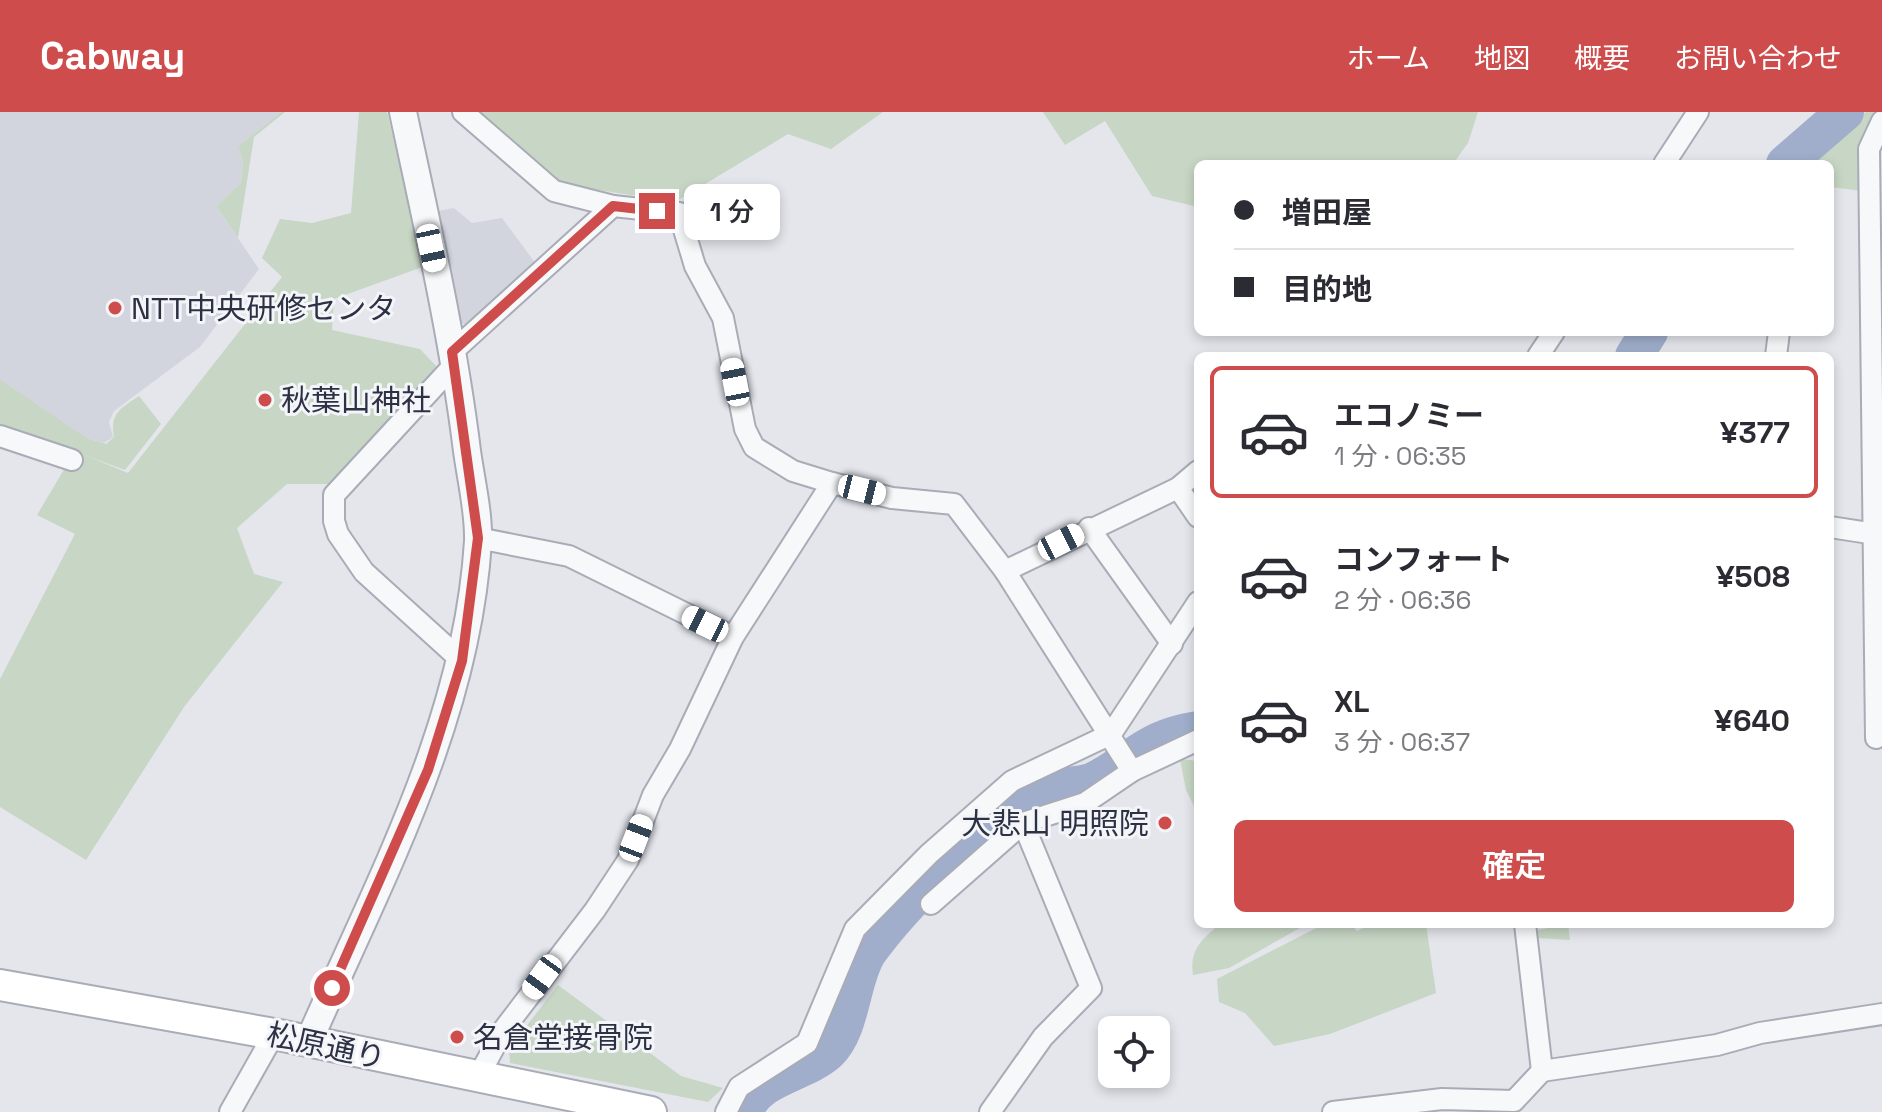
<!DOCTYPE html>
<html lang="ja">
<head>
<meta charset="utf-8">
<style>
	body { margin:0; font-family:"Space Grotesk","Noto Sans JP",sans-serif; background:#f7f7f7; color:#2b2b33; height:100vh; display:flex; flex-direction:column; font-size:30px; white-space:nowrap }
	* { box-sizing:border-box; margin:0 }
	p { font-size:26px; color:#7c7c81 }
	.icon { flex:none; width:44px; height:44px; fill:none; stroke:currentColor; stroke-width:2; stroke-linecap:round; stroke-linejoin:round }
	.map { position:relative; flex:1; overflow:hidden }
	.details { position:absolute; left:1194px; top:240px; width:640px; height:576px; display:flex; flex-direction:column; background:#fff; border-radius:12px; box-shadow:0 4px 12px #0003 }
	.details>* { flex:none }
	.guide { position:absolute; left:1194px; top:48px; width:640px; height:176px; border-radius:12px; box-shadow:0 4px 12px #0003; display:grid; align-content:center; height:176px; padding:0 40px; background:#fff }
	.buttons { position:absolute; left:1098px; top:904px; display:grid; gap:16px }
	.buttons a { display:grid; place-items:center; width:72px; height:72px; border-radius:12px; background:#fff; box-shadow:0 4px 12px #0003; font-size:40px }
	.end { position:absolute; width:36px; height:36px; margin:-18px; border:10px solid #ce4c4c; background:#fff; box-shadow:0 0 0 4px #fff }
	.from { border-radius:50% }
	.bubble { position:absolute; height:56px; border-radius:12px; background:#fff; box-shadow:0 4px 12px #0003; font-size:26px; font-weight:600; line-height:56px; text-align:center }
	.car { position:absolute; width:24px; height:48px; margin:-24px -12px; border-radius:10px; box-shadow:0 0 6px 2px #0007; background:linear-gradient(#fff 24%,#345 0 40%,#fff 0 76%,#345 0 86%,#fff 0) }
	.guide b { display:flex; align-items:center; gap:28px; height:76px; font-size:30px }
	.guide b+b { border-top:2px solid #e1e1e2 }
	.guide i { width:20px; height:20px; background:#2b2b33 }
	ul { padding:14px 0 0; list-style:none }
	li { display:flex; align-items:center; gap:24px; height:132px; margin:0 16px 12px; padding:0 24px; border:4px solid transparent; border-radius:12px }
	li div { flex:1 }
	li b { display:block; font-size:30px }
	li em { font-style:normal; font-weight:600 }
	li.selected { border-color:#ce4c4c }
	li>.icon { width:72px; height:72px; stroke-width:1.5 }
	.button { display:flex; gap:16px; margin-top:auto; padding:16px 40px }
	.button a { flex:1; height:92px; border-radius:12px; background:#ce4c4c; color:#fff; font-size:32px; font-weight:600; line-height:92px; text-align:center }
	header { display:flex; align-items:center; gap:48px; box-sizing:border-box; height:112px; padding:0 40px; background:#ce4c4c; color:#fff }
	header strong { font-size:38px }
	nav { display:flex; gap:44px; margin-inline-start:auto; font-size:28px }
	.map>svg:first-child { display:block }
	.built { fill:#d2d5de }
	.green { fill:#c7d6c5 }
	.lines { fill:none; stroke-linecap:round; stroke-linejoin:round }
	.river { stroke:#a0aecb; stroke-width:38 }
	.minor-casing { stroke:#a9acb6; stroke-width:24 }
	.tertiary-casing { stroke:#a9acb6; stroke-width:30 }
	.secondary-casing { stroke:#a9acb6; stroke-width:34 }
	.minor { stroke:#f7f8fa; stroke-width:20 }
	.tertiary { stroke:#f7f8fa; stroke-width:26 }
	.secondary { stroke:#fff; stroke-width:30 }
	.route { stroke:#ce4c4c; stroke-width:10 }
	.poi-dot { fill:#ce4c4c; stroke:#f4f5f9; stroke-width:3 }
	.labels { text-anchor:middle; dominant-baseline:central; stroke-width:6; stroke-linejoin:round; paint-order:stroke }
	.poi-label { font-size:30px; fill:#2c3144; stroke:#f4f5f9; text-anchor:start }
	.street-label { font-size:30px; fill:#2c3144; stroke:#f4f5f9 }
</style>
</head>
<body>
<header>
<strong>Cabway</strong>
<nav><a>ホーム</a><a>地図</a><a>概要</a><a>お問い合わせ</a></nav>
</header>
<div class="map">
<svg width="1882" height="1000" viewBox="0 0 1882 1000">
	<rect width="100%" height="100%" fill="#e4e6ec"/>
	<g class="built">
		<path d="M0,0H281L238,34L243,49L241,71L216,94L259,157L200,235L114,299L109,310L113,325L104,331L87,326L0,267Z"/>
		<path d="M454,96L472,111L502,106L536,152L468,214L458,209L438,99Z"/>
	</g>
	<g class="green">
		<path d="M281,0H285L254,25L238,126L216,94L241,71L243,49L238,34Z"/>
		<path d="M359,0H387L425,154L334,187L332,218L420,237L440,258L334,372H287L237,416L254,462L283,470L184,595L86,748L0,695V567L75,422L37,403L75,339L128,361L282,165L262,146L280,107L312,111L351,101Z"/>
		<path d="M473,0H883L831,37L788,22L675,90L554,71Z"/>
		<path d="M1043,0H1478L1468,31L1453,52H1198V95L1152,84L1105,9L1065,33Z"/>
		<path d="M1866,0H1873L1861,39L1862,79L1830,75V52H1794L1835,17Z"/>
		<path d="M0,267L87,326L106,332L114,325C110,301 120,297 139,284L161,312L125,358L0,312Z"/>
		<path d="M1180,647L1198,649V702L1186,678Z"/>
		<path d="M1220,812H1307L1229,856L1193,863C1189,838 1202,827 1220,812Z"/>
		<path d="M1324,812H1351L1357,819L1372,812H1426L1436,881L1330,922L1274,934L1245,901L1219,890L1217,867Z"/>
		<path d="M1568,812L1570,828L1537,826L1538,818Z"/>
		<path d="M558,873L681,964L723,976L708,990L510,951L509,937Z"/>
	</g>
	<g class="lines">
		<g class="river">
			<path d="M1785,52L1845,0"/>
			<path d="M1634,244L1649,220"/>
			<path d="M745,998C758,965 803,962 828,940C852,918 851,864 869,839C900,796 991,702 1037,680C1054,671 1081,678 1101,665C1141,642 1149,626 1198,618"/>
		</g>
		<g class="minor-casing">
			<g id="minor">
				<path d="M463,0L554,79L613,94"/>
				<path d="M1664,52L1698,0"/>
				<path d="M452,240L613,94L679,101L695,154L723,206L745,317L754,335L793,359L832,371"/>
				<path d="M1538,244L1554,220"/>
				<path d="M1776,244L1779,220"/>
				<path d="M454,253L334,383V409L338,422L364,460L462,549"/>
				<path d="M0,324L72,348"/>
				<path d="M1178,376L1198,405"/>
				<path d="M1830,415L1882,423"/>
				<path d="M1089,416L1172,532"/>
				<path d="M478,426L569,444L733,525"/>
				<path d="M1005,459L1178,376L1198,359"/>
				<path d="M1876,626L1869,37L1882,9"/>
				<path d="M931,792L1023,711L1085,691L1132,659L1198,628"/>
				<path d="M1542,959L1717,933L1760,921L1882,902"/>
				<path d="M478,965L504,917L595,798L628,748L653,683L680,637L733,525L832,371L892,386L954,392L1005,459L1132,659"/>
				<path d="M230,1000L274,922"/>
				<path d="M726,1000L739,975L807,931L855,817L929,742L1012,669L1111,622L1198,490"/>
				<path d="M990,1000L1043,925L1091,876L1023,711"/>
				<path d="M1333,1000L1442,987L1514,989L1542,959L1525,812"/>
			</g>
		</g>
		<g class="tertiary-casing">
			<path id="tertiary" d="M308,931C379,769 467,609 478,429C479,401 471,368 467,339C453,225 427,113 403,0"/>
		</g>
		<g class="secondary-casing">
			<path id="secondary" d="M0,873L274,922L651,1000"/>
		</g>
		<use href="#minor" class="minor"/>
		<use href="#tertiary" class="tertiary"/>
		<use href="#secondary" class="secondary"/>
	</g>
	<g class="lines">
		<path class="route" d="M332,876L428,658L462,549L478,426L452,240L613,94L657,99"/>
	</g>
	<g class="poi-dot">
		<circle cx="115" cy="196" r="8"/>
		<circle cx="265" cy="288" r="8"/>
		<circle cx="1165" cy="711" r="8"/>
		<circle cx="457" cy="925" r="8"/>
	</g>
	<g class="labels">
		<g class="poi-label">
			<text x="131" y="196">NTT中央研修センタ</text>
			<text x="281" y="288">秋葉山神社</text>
			<text x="1149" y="711" text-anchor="end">大悲山 明照院</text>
			<text x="473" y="925">名倉堂接骨院</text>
		</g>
		<g class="street-label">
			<text transform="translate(326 934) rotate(12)">松原通り</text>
		</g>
	</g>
</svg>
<div class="buttons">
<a><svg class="icon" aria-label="locate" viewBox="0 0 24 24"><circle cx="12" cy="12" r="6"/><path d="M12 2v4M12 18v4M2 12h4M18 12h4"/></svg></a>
</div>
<i class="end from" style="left:332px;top:876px"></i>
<i class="end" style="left:657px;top:99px"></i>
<div class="bubble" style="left:684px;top:72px;width:96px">1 分</div>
<i class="car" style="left:431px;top:136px;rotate:168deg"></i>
<i class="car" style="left:735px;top:270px;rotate:349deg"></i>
<i class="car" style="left:862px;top:378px;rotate:104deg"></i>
<i class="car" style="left:1061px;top:430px;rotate:63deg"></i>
<i class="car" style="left:705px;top:512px;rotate:296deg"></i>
<i class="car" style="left:636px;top:726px;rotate:21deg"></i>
<i class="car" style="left:542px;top:865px;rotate:216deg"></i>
<div class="guide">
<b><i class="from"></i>増田屋</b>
<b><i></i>目的地</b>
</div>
<section class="details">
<ul>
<li class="selected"><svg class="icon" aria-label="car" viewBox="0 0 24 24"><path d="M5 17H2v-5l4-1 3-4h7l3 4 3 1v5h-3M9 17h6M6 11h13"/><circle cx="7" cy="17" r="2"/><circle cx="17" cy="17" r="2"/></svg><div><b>エコノミー</b><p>1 分 · 06:35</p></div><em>¥377</em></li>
<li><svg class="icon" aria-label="car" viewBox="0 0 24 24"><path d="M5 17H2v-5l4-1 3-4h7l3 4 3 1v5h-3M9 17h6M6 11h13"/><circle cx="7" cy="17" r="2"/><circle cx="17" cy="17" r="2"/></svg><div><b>コンフォート</b><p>2 分 · 06:36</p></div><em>¥508</em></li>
<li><svg class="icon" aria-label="car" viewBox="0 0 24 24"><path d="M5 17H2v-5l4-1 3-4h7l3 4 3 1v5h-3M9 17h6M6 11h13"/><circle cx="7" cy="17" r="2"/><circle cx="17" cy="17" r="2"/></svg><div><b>XL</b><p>3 分 · 06:37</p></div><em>¥640</em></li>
</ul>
<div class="button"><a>確定</a></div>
</section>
</div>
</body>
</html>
